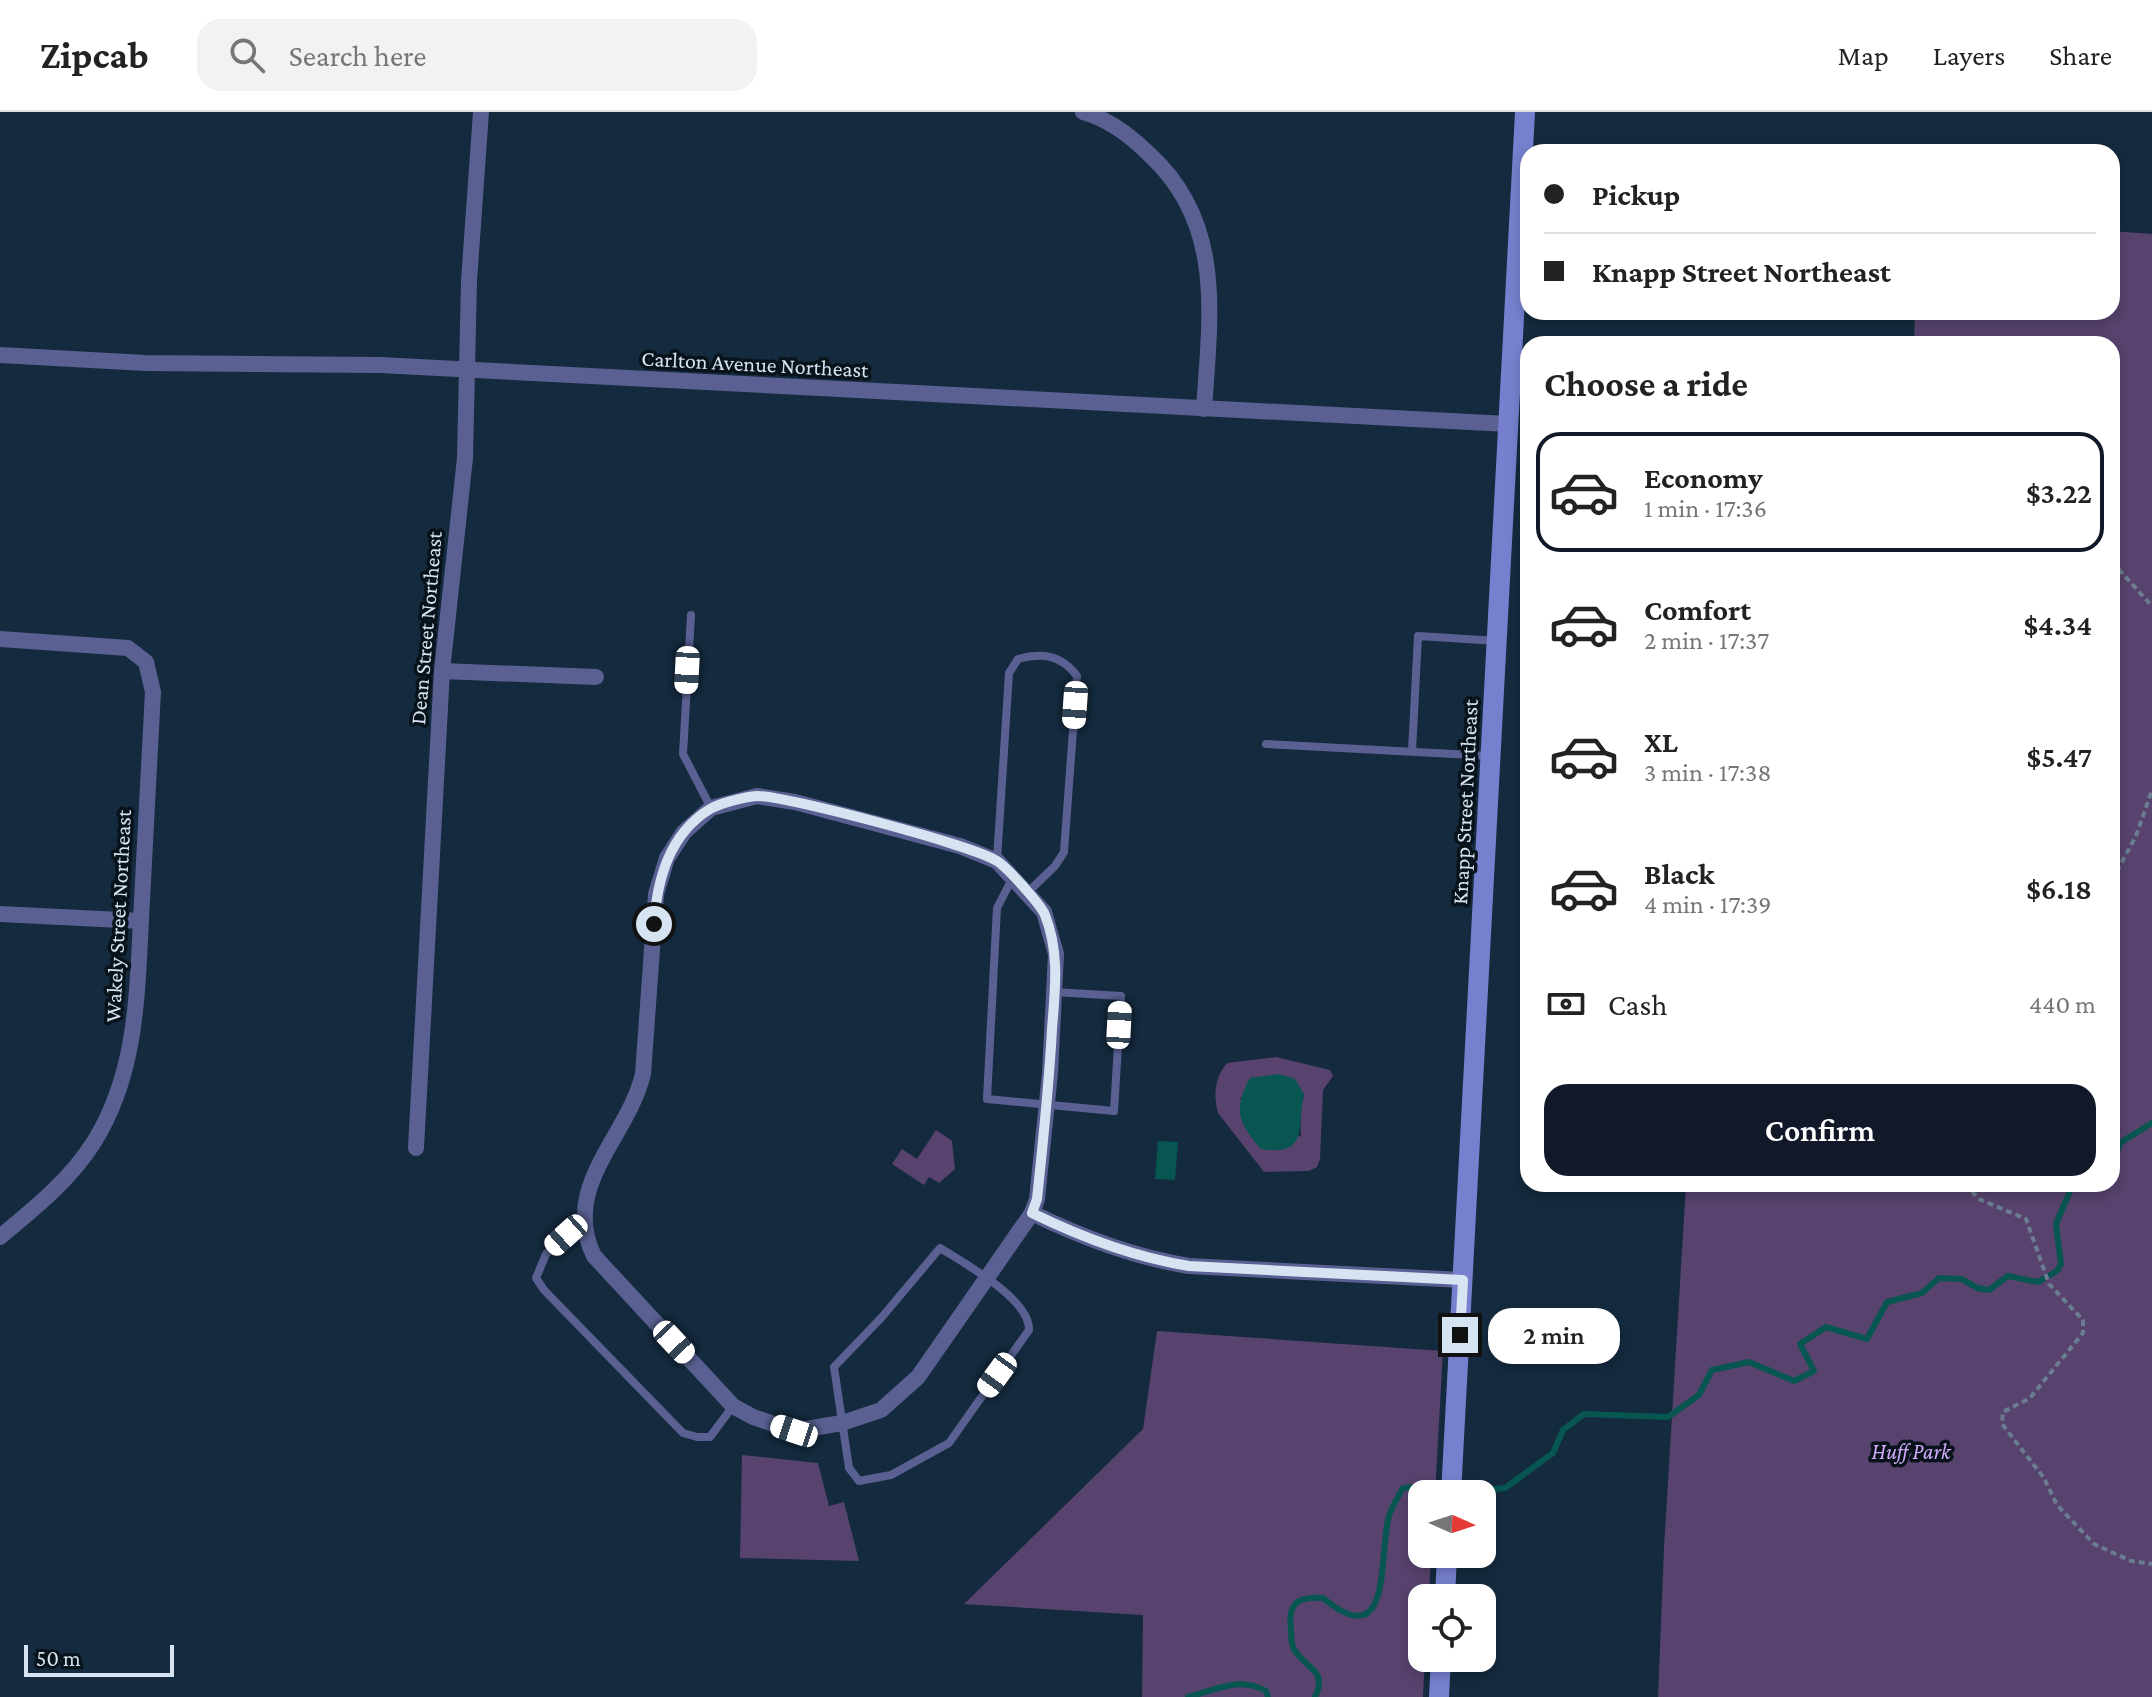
<!DOCTYPE html>
<html lang="en">
<head>
<meta charset="utf-8">
<style>
	body { margin:0; font-family:"Crimson Pro",serif; background:#f2f2f2; color:#222; height:100vh; display:flex; flex-direction:column; font-size:30px; white-space:nowrap }
	* { box-sizing:border-box; margin:0 }
	p { font-size:26px; color:#767676 }
	.icon { flex:none; width:44px; height:44px; fill:none; stroke:currentColor; stroke-width:2; stroke-linecap:round; stroke-linejoin:round }
	.map { position:relative; flex:1; overflow:hidden }
	.panel { position:absolute; left:1520px; top:224px; width:600px; height:856px; display:flex; flex-direction:column; background:#fff; border-radius:24px; box-shadow:0 4px 12px #0003 }
	.panel>* { flex:none }
	.top-card { position:absolute; left:1520px; top:32px; width:600px; height:176px; border-radius:24px; box-shadow:0 4px 12px #0003; display:grid; align-content:center; height:176px; padding:0 24px; background:#fff }
	.needle { width:52px; rotate:93deg }
	.controls { position:absolute; left:1408px; top:1368px; display:grid; gap:16px }
	.controls a { display:grid; place-items:center; width:88px; height:88px; border-radius:16px; background:#fff; box-shadow:0 4px 12px #0003; font-size:40px }
	.scale { position:absolute; left:24px; bottom:20px; width:150px; box-sizing:border-box; padding-left:8px; border:4px solid #d6e3f1; border-top:0; font-size:22px; line-height:28px; white-space:nowrap; color:#d6e3f1; -webkit-text-stroke:6px #08121b; paint-order:stroke }
	.end { position:absolute; width:36px; height:36px; margin:-18px; border:10px solid #d6e3f1; background:#111; box-shadow:0 0 0 4px #111 }
	.from { border-radius:50% }
	.bubble { position:absolute; height:56px; border-radius:24px; background:#fff; box-shadow:0 4px 12px #0003; font-size:26px; font-weight:600; line-height:56px; text-align:center }
	.car { position:absolute; width:24px; height:48px; margin:-24px -12px; border-radius:10px; box-shadow:0 0 6px 2px #0007; background:linear-gradient(#fff 24%,#345 0 40%,#fff 0 76%,#345 0 86%,#fff 0) }
	.top-card b { display:flex; align-items:center; gap:28px; height:76px; font-size:30px }
	.top-card b+b { border-top:2px solid #e0e0e0 }
	.top-card i { width:20px; height:20px; background:#222 }
	ul { padding:0; list-style:none }
	li { display:flex; align-items:center; gap:24px; height:120px; margin:0 16px 12px; padding:0 8px; border:4px solid transparent; border-radius:24px }
	li div { flex:1 }
	li b { display:block; font-size:30px }
	li em { font-style:normal; font-weight:600 }
	li.selected { border-color:#111827 }
	li>.icon { width:72px; height:72px; stroke-width:1.5 }
	h2 { padding:0 24px; font-size:36px; line-height:96px }
	.pay { display:flex; align-items:center; gap:20px; height:88px; padding:0 24px; font-size:30px }
	.pay p { margin-inline-start:auto }
	.cta { display:flex; gap:16px; margin-top:auto; padding:16px 24px }
	.cta a { flex:1; height:92px; border-radius:24px; background:#111827; color:#fff; font-size:32px; font-weight:600; line-height:92px; text-align:center }
	header { display:flex; align-items:center; gap:48px; box-sizing:border-box; height:112px; padding:0 40px; background:#fff; border-bottom:2px solid #e0e0e0 }
	header strong { font-size:38px }
	nav { display:flex; gap:44px; margin-inline-start:auto; font-size:28px }
	.search { width:560px; height:72px; background:#f2f2f2; display:flex; align-items:center; gap:20px; box-sizing:border-box; padding:0 28px; border-radius:24px; color:#767676; font-size:30px }
	.map>svg:first-child { display:block }
	.green { fill:#57436d; fill-rule:evenodd }
	.water { fill:#075652 }
	.lines { fill:none; stroke-linecap:round; stroke-linejoin:round }
	.stream { stroke:#075652; stroke-width:6 }
	.path { stroke:#6b7d8e; stroke-width:4; stroke-dasharray:6 4; stroke-linecap:butt }
	.service { stroke:#5a6192; stroke-width:8 }
	.minor { stroke:#5a6192; stroke-width:16 }
	.secondary { stroke:#7680ce; stroke-width:20 }
	.route { stroke:#d6e3f1; stroke-width:10 }
	.labels { text-anchor:middle; dominant-baseline:central; stroke-width:7; stroke-linejoin:round; paint-order:stroke }
	.street-label { font-size:22px; fill:#d6e3f1; stroke:#08121b }
	.park-label { font-size:22px; font-style:italic; fill:#d1acfa; stroke:#08121b }
</style>
</head>
<body>
<header>
<strong>Zipcab</strong>
<div class="search"><svg class="icon" aria-label="search" viewBox="0 0 24 24"><circle cx="10" cy="10" r="6"/><path d="M15 15l6 6"/></svg>Search here</div>
<nav><a>Map</a><a>Layers</a><a>Share</a></nav>
</header>
<div class="map">
<svg width="2152" height="1585" viewBox="0 0 2152 1585">
	<rect width="100%" height="100%" fill="#142a3e"/>
	<g class="green">
		<path d="M2112,119L2152,122V1585H1658L1664,1436L1686,1072H2112V232H1914L1915,200H2112Z"/>
		<path d="M1276,945L1330,958L1333,964L1323,978L1320,1047L1317,1055L1309,1059L1264,1060L1218,1001C1213,984 1215,964 1227,951ZM1304,983L1300,1001L1301,1025L1239,986Z"/>
		<path d="M936,1018L952,1029L955,1057L939,1071L929,1065L924,1073L892,1052L902,1037L917,1047Z"/>
		<path d="M1157,1219L1443,1239L1435,1382H1422V1442H1431L1429,1486H1422V1546H1425L1423,1585H1142L1143,1503L964,1492L1143,1317Z"/>
		<path d="M742,1343L818,1351L829,1394L844,1390L859,1449L740,1446Z"/>
	</g>
	<g class="water">
		<path d="M1279,962L1295,967L1304,982C1296,1016 1310,1044 1261,1037C1238,1011 1233,997 1250,966Z"/>
		<path d="M1158,1029L1178,1030L1175,1068L1155,1067Z"/>
	</g>
	<g class="lines">
		<g class="stream">
			<path d="M2112,1054L2120,1031L2152,1011"/>
			<path d="M1480,1379L1505,1376L1553,1341L1563,1318L1584,1302L1668,1305L1699,1283L1712,1258L1749,1250L1794,1269L1814,1259L1800,1232L1826,1215L1867,1227L1887,1190L1922,1181L1939,1166L1962,1167L1977,1176L1989,1178L2008,1164L2038,1170L2057,1159L2061,1152L2056,1112L2073,1072"/>
			<path d="M1188,1585C1216,1578 1239,1564 1266,1579L1268,1585"/>
			<path d="M1315,1585C1319,1577 1321,1568 1316,1561C1309,1552 1299,1547 1294,1537C1290,1529 1292,1526 1291,1518C1288,1493 1295,1484 1323,1486C1394,1545 1378,1442 1389,1404C1392,1394 1398,1385 1403,1376L1414,1375"/>
		</g>
		<g class="path">
			<path d="M2112,450L2152,494"/>
			<path d="M2112,768L2136,724L2152,678"/>
			<path d="M1965,1072L1979,1087L2026,1107L2049,1172L2083,1208V1221L2030,1286L2003,1300L2002,1312L2044,1366L2057,1393L2094,1432L2131,1449L2152,1452"/>
		</g>
		<g class="service">
			<path d="M691,503L683,642L711,696"/>
			<path d="M1266,632L1491,644"/>
			<path d="M1412,639L1418,524L1497,529"/>
			<path d="M997,748L1009,561L1018,547C1042,540 1062,543 1077,564L1064,740L1055,754L1027,781"/>
			<path d="M1012,767L997,796L987,987L1114,999L1121,884L1054,880"/>
			<path d="M584,1107L546,1142L536,1166L544,1178L683,1321L697,1325H710L733,1294"/>
			<path d="M940,1136C964,1151 1030,1187 1029,1218L949,1331L891,1363L859,1369L849,1356L834,1255L882,1205Z"/>
		</g>
		<g class="minor">
			<path d="M1083,0C1109,7 1131,24 1150,43C1225,112 1210,205 1204,297"/>
			<path d="M0,243L145,251L380,253L1508,312"/>
			<path d="M1511,249L1528,250"/>
			<path d="M0,527L128,536L146,550L153,580C149,649 146,718 142,788C137,871 140,956 94,1030C70,1068 35,1096 0,1125"/>
			<path d="M442,559L596,565"/>
			<path d="M757,684L795,690L960,734L997,749L1044,800L1056,842L1050,961L1037,1087L1032,1101L918,1265L881,1298L842,1311L794,1319L753,1305L733,1294L594,1144C560,1075 628,1025 643,962L656,782L667,746L684,720L711,696Z"/>
			<path d="M0,802L141,809"/>
			<path d="M416,1036L442,559L465,346L469,169L481,0"/>
			<path d="M1032,1101C1083,1126 1133,1145 1189,1154L1463,1168"/>
		</g>
		<g class="secondary">
			<path d="M1451,1382L1525,0"/>
			<path d="M1445,1486L1447,1442"/>
			<path d="M1439,1585L1441,1546"/>
		</g>
	</g>
	<g class="lines">
		<path class="route" d="M654,812C657,768 669,722 710,697C720,691 745,685 757,684C784,683 975,734 997,749C1008,756 1041,793 1045,803C1060,841 1055,878 1052,917C1049,974 1043,1031 1037,1087L1032,1101C1083,1126 1133,1145 1189,1154L1463,1168L1460,1223"/>
	</g>
	<g class="labels">
		<g class="street-label">
			<text transform="translate(755 252) rotate(3)">Carlton Avenue Northeast</text>
			<text transform="translate(426 516) rotate(-85)">Dean Street Northeast</text>
			<text transform="translate(1465 690) rotate(-87)">Knapp Street Northeast</text>
			<text transform="translate(118 804) rotate(-87)">Wakely Street Northeast</text>
		</g>
		<g class="park-label">
			<text x="1911" y="1339">Huff Park</text>
		</g>
	</g>
</svg>
<div class="controls">
<a><svg class="needle" viewBox="-14 -14 28 28"><path d="M0-13l5 13h-10z" fill="#e53935"/><path d="M0 13l5-13h-10z" fill="#767676"/></svg></a>
<a><svg class="icon" aria-label="locate" viewBox="0 0 24 24"><circle cx="12" cy="12" r="6"/><path d="M12 2v4M12 18v4M2 12h4M18 12h4"/></svg></a>
</div>
<div class="scale">50 m</div>
<i class="end from" style="left:654px;top:812px"></i>
<i class="end" style="left:1460px;top:1223px"></i>
<div class="bubble" style="left:1488px;top:1196px;width:132px">2 min</div>
<i class="car" style="left:687px;top:558px;rotate:183deg"></i>
<i class="car" style="left:1075px;top:593px;rotate:184deg"></i>
<i class="car" style="left:1119px;top:913px;rotate:3deg"></i>
<i class="car" style="left:566px;top:1123px;rotate:228deg"></i>
<i class="car" style="left:674px;top:1230px;rotate:137deg"></i>
<i class="car" style="left:997px;top:1263px;rotate:216deg"></i>
<i class="car" style="left:794px;top:1319px;rotate:288deg"></i>
<div class="top-card">
<b><i class="from"></i>Pickup</b>
<b><i></i>Knapp Street Northeast</b>
</div>
<section class="panel">
<h2>Choose a ride</h2>
<ul>
<li class="selected"><svg class="icon" aria-label="car" viewBox="0 0 24 24"><path d="M5 17H2v-5l4-1 3-4h7l3 4 3 1v5h-3M9 17h6M6 11h13"/><circle cx="7" cy="17" r="2"/><circle cx="17" cy="17" r="2"/></svg><div><b>Economy</b><p>1 min · 17:36</p></div><em>$3.22</em></li>
<li><svg class="icon" aria-label="car" viewBox="0 0 24 24"><path d="M5 17H2v-5l4-1 3-4h7l3 4 3 1v5h-3M9 17h6M6 11h13"/><circle cx="7" cy="17" r="2"/><circle cx="17" cy="17" r="2"/></svg><div><b>Comfort</b><p>2 min · 17:37</p></div><em>$4.34</em></li>
<li><svg class="icon" aria-label="car" viewBox="0 0 24 24"><path d="M5 17H2v-5l4-1 3-4h7l3 4 3 1v5h-3M9 17h6M6 11h13"/><circle cx="7" cy="17" r="2"/><circle cx="17" cy="17" r="2"/></svg><div><b>XL</b><p>3 min · 17:38</p></div><em>$5.47</em></li>
<li><svg class="icon" aria-label="car" viewBox="0 0 24 24"><path d="M5 17H2v-5l4-1 3-4h7l3 4 3 1v5h-3M9 17h6M6 11h13"/><circle cx="7" cy="17" r="2"/><circle cx="17" cy="17" r="2"/></svg><div><b>Black</b><p>4 min · 17:39</p></div><em>$6.18</em></li>
</ul>
<div class="pay"><svg class="icon" aria-label="cash" viewBox="0 0 24 24"><path d="M3 7h18v10H3z"/><circle cx="12" cy="12" r="2"/></svg>Cash<p>440 m</p></div>
<div class="cta"><a>Confirm</a></div>
</section>
</div>
</body>
</html>
